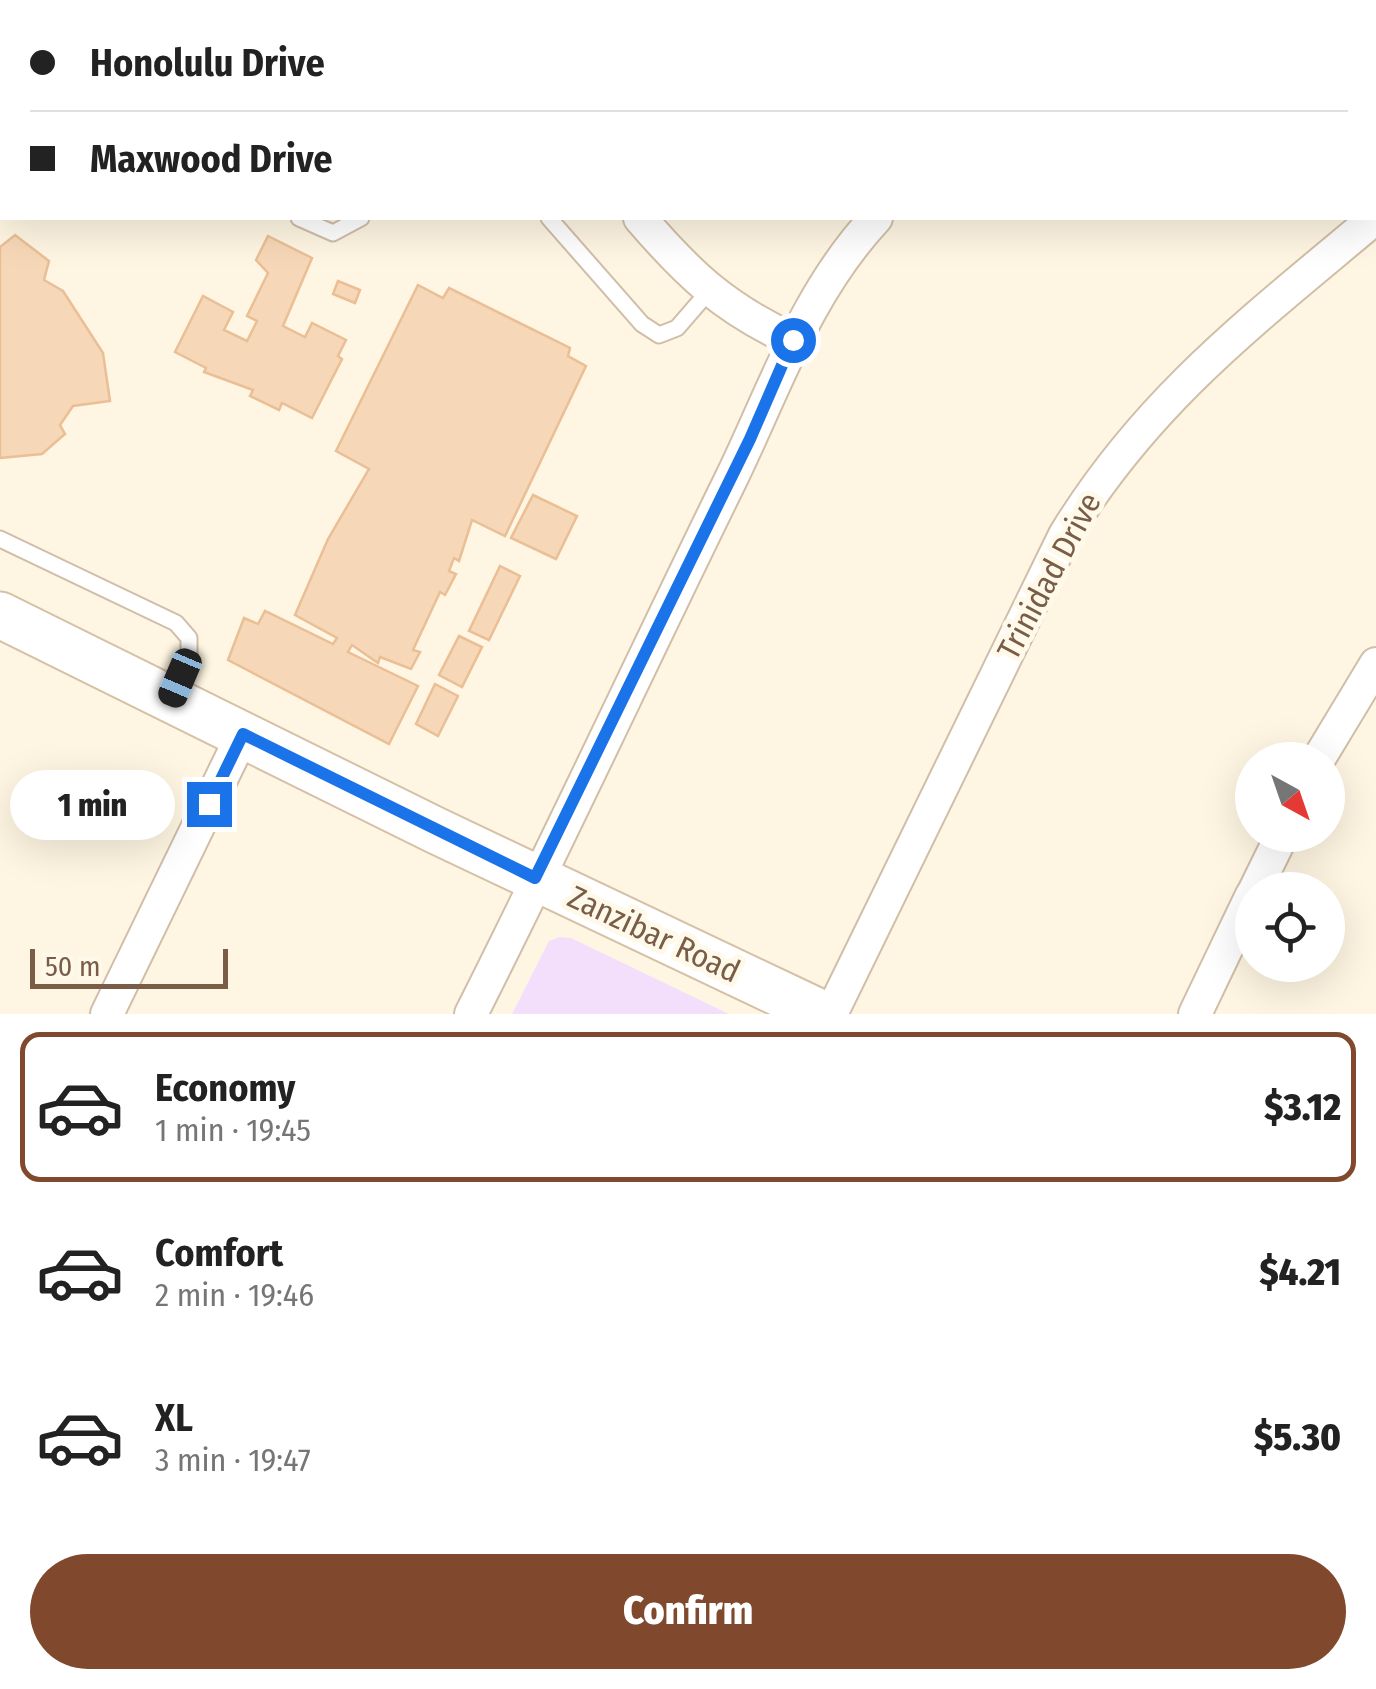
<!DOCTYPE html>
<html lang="en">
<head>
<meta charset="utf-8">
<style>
	body { margin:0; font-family:"Fira Sans Condensed",sans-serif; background:#f6f6f6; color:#222; height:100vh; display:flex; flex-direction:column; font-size:38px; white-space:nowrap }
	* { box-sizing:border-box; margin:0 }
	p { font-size:32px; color:#767676 }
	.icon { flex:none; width:55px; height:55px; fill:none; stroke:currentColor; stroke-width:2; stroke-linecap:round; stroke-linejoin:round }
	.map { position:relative; height:1014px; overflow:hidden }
	.sheet { display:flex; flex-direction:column; background:#fff; flex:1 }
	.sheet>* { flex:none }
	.guide { position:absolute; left:0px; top:0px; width:1378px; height:220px; box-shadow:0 10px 40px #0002; display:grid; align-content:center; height:220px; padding:0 30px; background:#fff }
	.needle { width:65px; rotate:140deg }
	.tools { position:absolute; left:1235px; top:742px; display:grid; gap:20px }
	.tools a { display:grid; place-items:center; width:110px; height:110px; border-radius:50%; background:#fff; box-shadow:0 10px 40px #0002; font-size:50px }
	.scale { position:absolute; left:30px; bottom:25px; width:198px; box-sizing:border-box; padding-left:10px; border:5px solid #795d46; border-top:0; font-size:28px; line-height:35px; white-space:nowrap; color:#795d46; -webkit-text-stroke:8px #fff9ea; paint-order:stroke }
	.end { position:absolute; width:45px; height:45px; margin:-22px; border:12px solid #1a73e8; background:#fff; box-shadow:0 0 0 5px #fff }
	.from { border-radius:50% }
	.bubble { position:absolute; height:70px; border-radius:35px; background:#fff; box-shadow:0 10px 40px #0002; font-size:32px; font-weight:800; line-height:70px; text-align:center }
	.car { position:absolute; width:30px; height:60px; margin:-30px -15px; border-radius:12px; box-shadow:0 0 8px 2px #0007; background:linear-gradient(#222 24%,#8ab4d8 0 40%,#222 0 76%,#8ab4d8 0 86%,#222 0) }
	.guide b { display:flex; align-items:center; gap:35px; height:95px; font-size:38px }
	.guide b+b { border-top:2px solid #e0e0e0 }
	.guide i { width:25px; height:25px; background:#222 }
	ul { padding:18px 0 0; list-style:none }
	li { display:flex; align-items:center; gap:30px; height:150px; margin:0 20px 15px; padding:0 10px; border:5px solid transparent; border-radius:20px }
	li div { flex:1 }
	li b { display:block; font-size:38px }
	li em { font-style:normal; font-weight:800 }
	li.on { border-color:#80492d }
	li>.icon { width:90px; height:90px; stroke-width:1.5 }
	.primary-button { display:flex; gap:20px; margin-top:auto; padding:20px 30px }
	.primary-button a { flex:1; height:115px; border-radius:60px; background:#80492d; color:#fff; font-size:40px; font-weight:800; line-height:115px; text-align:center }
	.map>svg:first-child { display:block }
	.education { fill:#f3dffb }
	.building { fill:#f6d7b7; stroke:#ebbf96; stroke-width:2.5 }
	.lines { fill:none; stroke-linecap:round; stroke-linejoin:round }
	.lane-casing { stroke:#d1bea8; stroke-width:19 }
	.street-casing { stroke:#d1bea8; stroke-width:36 }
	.secondary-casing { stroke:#d6c1a7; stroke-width:49 }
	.lane { stroke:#fff; stroke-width:15 }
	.street { stroke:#fff; stroke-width:32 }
	.secondary { stroke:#fff; stroke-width:45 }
	.route { stroke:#1a73e8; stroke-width:12 }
	.labels { text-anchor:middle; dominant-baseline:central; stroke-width:10; stroke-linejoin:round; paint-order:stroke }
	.street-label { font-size:32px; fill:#795d46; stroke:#fff9ea }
</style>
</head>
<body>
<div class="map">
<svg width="1376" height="1014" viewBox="0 0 1376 1014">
	<rect width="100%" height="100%" fill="#fef6e2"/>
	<path class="education" d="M560,937L571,938L729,1014H512L549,941Z"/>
	<g class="building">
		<path d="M15,235L49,261L44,280L63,291L103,353L110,401L73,406L60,425L65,434L42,454L0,458V247Z"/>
		<path d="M268,236L312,258L283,326L305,337L312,323L346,340L338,356L342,359L312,418L282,403L279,410L250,396L253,390L204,372L206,368L175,352L203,296L233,312L224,330L247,341L257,321L247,316L268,273L256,260Z"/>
		<path d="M338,281L360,290L355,303L333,294Z"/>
		<path d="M418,285L443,298L449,288L570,348L568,356L586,366L505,536L472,520L459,561L454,558L449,571L456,574L445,595L440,592L413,650L420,652L411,669L380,657L378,663L352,645L348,652L418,686L389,744L228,660L244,618L258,624L265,611L333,644L337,638L295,615L328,539L369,469L336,451Z"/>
		<path d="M533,495L577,516L556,559L511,538Z"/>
		<path d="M500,566L520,576L489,640L469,631Z"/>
		<path d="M459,636L482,647L462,687L439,675Z"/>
		<path d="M435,684L458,696L438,736L416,724Z"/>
	</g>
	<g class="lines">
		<g class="lane-casing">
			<g id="lane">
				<path d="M363,0L365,2"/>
				<path d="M269,2L272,0"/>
				<path d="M0,204L2,202"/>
				<path d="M299,218L333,233L361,218"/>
				<path d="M549,218L642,324L659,335L677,328L709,291"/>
				<path d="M0,539L176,623L189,638V656L173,695"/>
			</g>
		</g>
		<g class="street-casing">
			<g id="street">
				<path d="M451,0L453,2"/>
				<path d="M914,0L916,2"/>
				<path d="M119,2L122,0"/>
				<path d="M624,2L627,0"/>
				<path d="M1129,2L1132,0"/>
				<path d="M0,13L2,16"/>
				<path d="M0,101L2,99"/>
				<path d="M640,218C689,275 724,308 793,340"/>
				<path d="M1318,760L1376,664"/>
				<path d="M1255,890L1282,835"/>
				<path d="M107,1014L243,734"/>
				<path d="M471,1014C560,838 643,658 730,481C775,389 805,294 876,218"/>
				<path d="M831,1014L1065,535C1148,399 1255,319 1375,218"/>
				<path d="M1195,1014L1252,895"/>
			</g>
		</g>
		<g class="secondary-casing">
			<path id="secondary" d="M0,615L437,831L823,1014"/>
		</g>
		<use href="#lane" class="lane"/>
		<use href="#street" class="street"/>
		<use href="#secondary" class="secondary"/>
	</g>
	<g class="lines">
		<path class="route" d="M209,804L243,734L535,878L750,439L793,340"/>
	</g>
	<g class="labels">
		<g class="street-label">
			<text transform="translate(1049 576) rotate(-62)">Trinidad Drive</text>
			<text transform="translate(654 934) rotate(25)">Zanzibar Road</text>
		</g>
	</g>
</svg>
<div class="tools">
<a><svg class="needle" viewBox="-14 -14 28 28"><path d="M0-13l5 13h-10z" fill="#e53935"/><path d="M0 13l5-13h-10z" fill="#767676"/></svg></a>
<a><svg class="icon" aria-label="locate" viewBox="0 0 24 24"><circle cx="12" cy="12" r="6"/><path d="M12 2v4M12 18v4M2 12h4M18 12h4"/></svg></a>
</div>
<div class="scale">50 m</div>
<i class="end from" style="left:793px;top:340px"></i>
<i class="end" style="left:209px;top:804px"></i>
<div class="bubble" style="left:10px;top:770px;width:165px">1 min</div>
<i class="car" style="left:180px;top:678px;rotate:203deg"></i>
<div class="guide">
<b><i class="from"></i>Honolulu Drive</b>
<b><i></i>Maxwood Drive</b>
</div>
</div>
<section class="sheet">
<ul>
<li class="on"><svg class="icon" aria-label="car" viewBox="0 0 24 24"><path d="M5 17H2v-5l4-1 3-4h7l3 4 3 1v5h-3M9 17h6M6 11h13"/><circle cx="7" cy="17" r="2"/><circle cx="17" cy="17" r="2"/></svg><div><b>Economy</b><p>1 min · 19:45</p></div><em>$3.12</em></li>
<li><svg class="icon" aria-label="car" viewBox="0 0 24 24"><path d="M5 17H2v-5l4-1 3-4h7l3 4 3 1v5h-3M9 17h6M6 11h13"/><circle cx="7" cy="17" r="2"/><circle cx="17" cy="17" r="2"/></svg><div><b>Comfort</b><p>2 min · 19:46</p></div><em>$4.21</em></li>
<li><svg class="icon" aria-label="car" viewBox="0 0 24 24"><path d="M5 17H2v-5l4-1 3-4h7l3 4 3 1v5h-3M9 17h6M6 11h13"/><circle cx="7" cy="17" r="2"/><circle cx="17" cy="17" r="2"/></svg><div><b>XL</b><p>3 min · 19:47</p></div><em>$5.30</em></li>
</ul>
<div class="primary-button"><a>Confirm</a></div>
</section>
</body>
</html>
